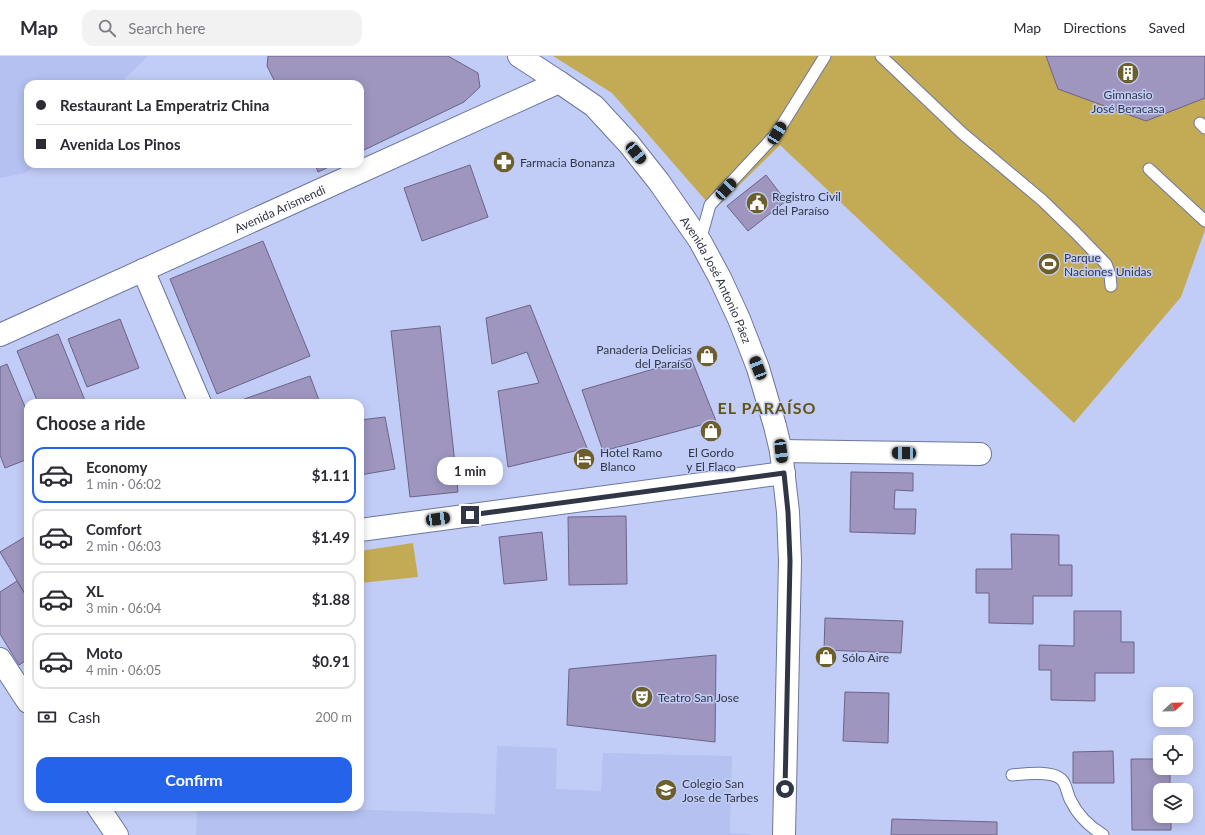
<!DOCTYPE html>
<html lang="en">
<head>
<meta charset="utf-8">
<style>
	body { margin:0; font-family:Lato,sans-serif; background:#f2f2f3; color:#2b2b33; height:100vh; display:flex; flex-direction:column; font-size:15px; white-space:nowrap }
	* { box-sizing:border-box; margin:0 }
	p { font-size:13px; color:#7c7c81 }
	.icon { flex:none; width:22px; height:22px; fill:none; stroke:currentColor; stroke-width:2; stroke-linecap:round; stroke-linejoin:round }
	.map { position:relative; flex:1; overflow:hidden }
	.panel { position:absolute; left:24px; top:343px; width:340px; height:412px; display:flex; flex-direction:column; background:#fff; border-radius:12px; box-shadow:0 2px 10px #0003 }
	.panel>* { flex:none }
	.top-card { position:absolute; left:24px; top:24px; width:340px; height:88px; border-radius:12px; box-shadow:0 2px 10px #0003; display:grid; align-content:center; height:88px; padding:0 12px; background:#fff }
	.needle { width:26px; rotate:68deg }
	.fabs { position:absolute; left:1153px; top:631px; display:grid; gap:8px }
	.fabs a { display:grid; place-items:center; width:40px; height:40px; border-radius:8px; background:#fff; box-shadow:0 2px 10px #0003; font-size:20px }
	.end { position:absolute; width:18px; height:18px; margin:-9px; border:5px solid #313646; background:#fff; box-shadow:0 0 0 2px #fff }
	.from { border-radius:50% }
	.bubble { position:absolute; height:28px; border-radius:12px; background:#fff; box-shadow:0 2px 10px #0003; font-size:13px; font-weight:700; line-height:28px; text-align:center }
	.car { position:absolute; width:12px; height:24px; margin:-12px -6px; border-radius:5px; box-shadow:0 0 3px 1px #0007; background:linear-gradient(#222 24%,#8ab4d8 0 40%,#222 0 76%,#8ab4d8 0 86%,#222 0) }
	.top-card b { display:flex; align-items:center; gap:14px; height:38px; font-size:15px }
	.top-card b+b { border-top:1px solid #e1e1e2 }
	.top-card i { width:10px; height:10px; background:#2b2b33 }
	ul { padding:0; list-style:none }
	li { display:flex; align-items:center; gap:12px; height:56px; margin:0 8px 6px; padding:0 4px; border:2px solid #e1e1e2; border-radius:12px }
	li div { flex:1 }
	li b { display:block; font-size:15px }
	li em { font-style:normal; font-weight:700 }
	li.selected { border-color:#2563eb }
	li>.icon { width:36px; height:36px; stroke-width:1.5 }
	h2 { padding:0 12px; font-size:18px; line-height:48px }
	.pay { display:flex; align-items:center; gap:10px; height:44px; padding:0 12px; font-size:15px }
	.pay p { margin-inline-start:auto }
	.action { display:flex; gap:8px; margin-top:auto; padding:8px 12px }
	.action a { flex:1; height:46px; border-radius:12px; background:#2563eb; color:#fff; font-size:16px; font-weight:700; line-height:46px; text-align:center }
	header { display:flex; align-items:center; gap:24px; box-sizing:border-box; height:56px; padding:0 20px; background:#fff; border-bottom:1px solid #e1e1e2 }
	header strong { font-size:19px }
	nav { display:flex; gap:22px; margin-inline-start:auto; font-size:14px }
	.search { width:280px; height:36px; background:#f2f2f3; display:flex; align-items:center; gap:10px; box-sizing:border-box; padding:0 14px; border-radius:12px; color:#7c7c81; font-size:15px }
	.map>svg:first-child { display:block }
	.built { fill:#b4c1f1 }
	.pitch { fill:#c3ab56 }
	.building { fill:#9e96bf; stroke:#6b6389 }
	.lines { fill:none; stroke-linecap:round; stroke-linejoin:round }
	.service-casing { stroke:#6d779c; stroke-width:13 }
	.minor-casing { stroke:#6d779c; stroke-width:24 }
	.secondary-casing { stroke:#6d779c; stroke-width:24 }
	.service { stroke:#fff; stroke-width:11 }
	.minor { stroke:#fff; stroke-width:22 }
	.secondary { stroke:#fff; stroke-width:22 }
	.route { stroke:#313646; stroke-width:5 }
	.labels { text-anchor:middle; dominant-baseline:central; stroke-width:3; stroke-linejoin:round; paint-order:stroke }
	.poi-label { font-size:12px; fill:#313646; stroke:#c2cdf7; text-anchor:start }
	.street-label { font-size:12px; fill:#313646; stroke:#c2cdf7 }
	.district-label { font-size:16px; font-weight:bold; letter-spacing:1px; fill:#645417; stroke:#c2cdf7 }
</style>
</head>
<body>
<header>
<strong>Map</strong>
<div class="search"><svg class="icon" aria-label="search" viewBox="0 0 24 24"><circle cx="10" cy="10" r="6"/><path d="M15 15l6 6"/></svg>Search here</div>
<nav><a>Map</a><a>Directions</a><a>Saved</a></nav>
</header>
<div class="map">
<svg width="1205" height="779" viewBox="0 0 1205 779">
	<rect width="100%" height="100%" fill="#c2cdf7"/>
	<g class="built">
		<path d="M0,0H148L119,28H28V108H36L26,117L0,122Z"/>
		<path d="M497,690L557,692L556,733L601,735L603,697L732,700L730,777L750,778V779H196L197,751H282L495,758Z"/>
	</g>
	<g class="pitch">
		<path d="M553,0H1205V174L1181,241L1074,367L780,89L714,154L612,37Z"/>
		<path d="M413,487L418,521L360,527V495Z"/>
	</g>
	<g class="building">
		<path d="M268,0H448L478,17L480,31L464,46L360,96V28H276L267,10Z"/>
		<path d="M1046,0H1205V42L1146,65L1058,33Z"/>
		<path d="M315,108H335L318,116Z"/>
		<path d="M470,109L488,161L422,185L404,132Z"/>
		<path d="M766,119L786,145L748,175L727,150Z"/>
		<path d="M263,185L310,300L217,338L170,223Z"/>
		<path d="M530,249L587,392L508,411L498,335L539,327L527,296L492,308L486,262Z"/>
		<path d="M120,263L139,312L87,331L68,283Z"/>
		<path d="M440,270L458,436L410,441L391,275Z"/>
		<path d="M58,278L86,347H38L17,295Z"/>
		<path d="M691,302L716,365L603,395L582,334Z"/>
		<path d="M7,308L28,358V403L5,412L0,399V311Z"/>
		<path d="M310,320L320,347H233Z"/>
		<path d="M385,361L395,413L360,419V364Z"/>
		<path d="M851,416L913,417V435L895,434L894,453H916L915,478L850,476Z"/>
		<path d="M626,460L627,528L569,529L568,461Z"/>
		<path d="M542,476L547,524L504,528L499,481Z"/>
		<path d="M1011,478L1059,479V509H1072V540H1033V568L989,567V537H976V513H1012Z"/>
		<path d="M28,479V543L0,496Z"/>
		<path d="M17,525L28,543V603L19,609L0,578V536Z"/>
		<path d="M1074,555H1121V586H1134V617H1095V645L1051,644V614H1039V589L1074,590Z"/>
		<path d="M825,562L903,565L901,597L824,594Z"/>
		<path d="M716,599L715,686L567,669L569,613Z"/>
		<path d="M845,636L889,637L888,687L843,685Z"/>
		<path d="M1113,695L1114,727H1073V696Z"/>
		<path d="M1131,703H1160V712H1170V734H1160V760H1171V774H1132Z"/>
		<path d="M892,763L997,766V779H891Z"/>
	</g>
	<g class="lines">
		<g class="service-casing">
			<g id="service">
				<path d="M881,0L962,77L1042,144L1075,176L1106,208L1110,219L1111,230"/>
				<path d="M1200,67L1205,72"/>
				<path d="M1149,113L1205,165"/>
				<path d="M700,185L710,149L777,77L825,0"/>
				<path d="M1012,719C1024,718 1051,714 1061,723C1067,728 1067,739 1071,745C1078,760 1089,770 1103,779"/>
			</g>
		</g>
		<g class="minor-casing">
			<g id="minor">
				<path d="M143,214L200,347"/>
				<path id="s1" d="M0,279L559,26"/>
				<path d="M781,395L980,398"/>
				<path d="M360,474L784,417"/>
				<path d="M0,603L28,646"/>
				<path d="M98,751L117,779"/>
			</g>
		</g>
		<g class="secondary-casing">
			<g id="secondary">
				<path id="s2" d="M519,0L559,26L594,50L629,88L659,126L700,185L720,222L739,263L758,312L775,370L781,395L788,456L790,505L784,779"/>
			</g>
		</g>
		<use href="#service" class="service"/>
		<use href="#minor" class="minor"/>
		<use href="#secondary" class="secondary"/>
	</g>
	<g class="lines">
		<path class="route" d="M470,459L784,417L788,456L790,505L785,733"/>
	</g>
	<defs>
		<g id="building-disc" transform="scale(1.15)"><circle r="9.5" fill="#6d5f2c" stroke="#c2cdf7"/><path d="M-4-6H4V6H1V3H-1V6H-4ZM-2.5-4.3h1.7v1.8h-1.7ZM.8-4.3h1.7v1.8H.8ZM-2.5-1h1.7V.8h-1.7ZM.8-1h1.7V.8H.8Z" fill="#fff"/></g>
		<g id="pharmacy-disc" transform="scale(1.15)"><circle r="9.5" fill="#6d5f2c" stroke="#c2cdf7"/><path d="M-2-6h4v4h4v4h-4v4h-4v-4h-4v-4h4Z" fill="#fff"/></g>
		<g id="civic-disc" transform="scale(1.15)"><circle r="9.5" fill="#6d5f2c" stroke="#c2cdf7"/><path d="M-.6-6.5H3V-4.5H.6V-3L4-1V1h2V6H-6V1h2V-1L-.6-3ZM-1.2 2.5V6h2.4V2.5Z" fill="#fff"/></g>
		<g id="stadium-disc" transform="scale(1.15)"><circle r="9.5" fill="#6d5f2c" stroke="#c2cdf7"/><path d="M0-5a6.5 5 0 1 0 0 10a6.5 5 0 1 0 0-10ZM-3.5-1.8h7v3.6h-7Z" fill="#fff"/></g>
		<g id="shop-disc" transform="scale(1.15)"><circle r="9.5" fill="#6d5f2c" stroke="#c2cdf7"/><path d="M-5-2.5h2.3a2.7 3.5 0 0 1 5.4 0H5L5.5 6h-11ZM-1.5-2.5h3a1.5 2.3 0 0 0-3 0Z" fill="#fff"/></g>
		<g id="hotel-disc" transform="scale(1.15)"><circle r="9.5" fill="#6d5f2c" stroke="#c2cdf7"/><path d="M-6-4.5h1.5V1H6V5H4.5V3h-9V5H-6ZM-4 0a1.8 1.8 0 1 1 3.6 0ZM.5 0V-2.5h3Q6-2.5 6 0Z" fill="#fff"/></g>
		<g id="theatre-disc" transform="scale(1.15)"><circle r="9.5" fill="#6d5f2c" stroke="#c2cdf7"/><path d="M-5-5.5Q0-4 5-5.5V0Q5 5 0 6Q-5 5-5 0ZM-3.3-2.5H-1v1.5H-3.3ZM1-2.5H3.3v1.5H1ZM-2.8 1Q0 5.5 2.8 1Z" fill="#fff"/></g>
		<g id="school-disc" transform="scale(1.15)"><circle r="9.5" fill="#6d5f2c" stroke="#c2cdf7"/><path d="M0-5L7-2L0 1L-7-2ZM-4 1L0 2.5L4 1V4Q0 6-4 4Z" fill="#fff"/></g>
	</defs>
	<g fill-rule="evenodd">
		<use href="#building-disc" x="1128" y="17"/>
		<use href="#pharmacy-disc" x="504" y="106"/>
		<use href="#civic-disc" x="757" y="147"/>
		<use href="#stadium-disc" x="1049" y="208"/>
		<use href="#shop-disc" x="707" y="300"/>
		<use href="#shop-disc" x="711" y="375"/>
		<use href="#hotel-disc" x="584" y="403"/>
		<use href="#shop-disc" x="826" y="601"/>
		<use href="#theatre-disc" x="642" y="641"/>
		<use href="#school-disc" x="666" y="734"/>
	</g>
	<g class="labels">
		<g class="poi-label">
			<text x="1128" y="38" text-anchor="middle">Gimnasio<tspan x="1128" dy="14">José Beracasa</tspan></text>
			<text x="520" y="106">Farmacia Bonanza</text>
			<text x="772" y="140">Registro Civil<tspan x="772" dy="14">del Paraíso</tspan></text>
			<text x="1064" y="201">Parque<tspan x="1064" dy="14">Naciones Unidas</tspan></text>
			<text x="692" y="293" text-anchor="end">Panadería Delicias<tspan x="692" dy="14">del Paraíso</tspan></text>
			<text x="600" y="396">Hotel Ramo<tspan x="600" dy="14">Blanco</tspan></text>
			<text x="711" y="396" text-anchor="middle">El Gordo<tspan x="711" dy="14">y El Flaco</tspan></text>
			<text x="842" y="601">Sólo Aire</text>
			<text x="658" y="641">Teatro San Jose</text>
			<text x="682" y="727">Colegio San<tspan x="682" dy="14">Jose de Tarbes</tspan></text>
		</g>
		<g class="street-label">
			<text stroke="none"><textPath href="#s1" startOffset="307">Avenida Arismendi</textPath></text>
			<text stroke="none"><textPath href="#s2" startOffset="304">Avenida José Antonio Páez</textPath></text>
		</g>
		<g class="district-label">
			<text x="767" y="351">EL PARAÍSO</text>
		</g>
	</g>
</svg>
<div class="fabs">
<a><svg class="needle" viewBox="-14 -14 28 28"><path d="M0-13l5 13h-10z" fill="#e53935"/><path d="M0 13l5-13h-10z" fill="#7c7c81"/></svg></a>
<a><svg class="icon" aria-label="locate" viewBox="0 0 24 24"><circle cx="12" cy="12" r="6"/><path d="M12 2v4M12 18v4M2 12h4M18 12h4"/></svg></a>
<a><svg class="icon" aria-label="layers" viewBox="0 0 24 24"><path d="M12 4l9 5-9 5-9-5zM3 14l9 5 9-5"/></svg></a>
</div>
<i class="end from" style="left:785px;top:733px"></i>
<i class="end" style="left:470px;top:459px"></i>
<div class="bubble" style="left:437px;top:401px;width:66px">1 min</div>
<i class="car" style="left:777px;top:77px;rotate:31deg"></i>
<i class="car" style="left:636px;top:97px;rotate:141deg"></i>
<i class="car" style="left:726px;top:133px;rotate:43deg"></i>
<i class="car" style="left:758px;top:312px;rotate:339deg"></i>
<i class="car" style="left:781px;top:395px;rotate:173deg"></i>
<i class="car" style="left:904px;top:397px;rotate:271deg"></i>
<i class="car" style="left:438px;top:463px;rotate:82deg"></i>
<div class="top-card">
<b><i class="from"></i>Restaurant La Emperatriz China</b>
<b><i></i>Avenida Los Pinos</b>
</div>
<section class="panel">
<h2>Choose a ride</h2>
<ul>
<li class="selected"><svg class="icon" aria-label="car" viewBox="0 0 24 24"><path d="M5 17H2v-5l4-1 3-4h7l3 4 3 1v5h-3M9 17h6M6 11h13"/><circle cx="7" cy="17" r="2"/><circle cx="17" cy="17" r="2"/></svg><div><b>Economy</b><p>1 min · 06:02</p></div><em>$1.11</em></li>
<li><svg class="icon" aria-label="car" viewBox="0 0 24 24"><path d="M5 17H2v-5l4-1 3-4h7l3 4 3 1v5h-3M9 17h6M6 11h13"/><circle cx="7" cy="17" r="2"/><circle cx="17" cy="17" r="2"/></svg><div><b>Comfort</b><p>2 min · 06:03</p></div><em>$1.49</em></li>
<li><svg class="icon" aria-label="car" viewBox="0 0 24 24"><path d="M5 17H2v-5l4-1 3-4h7l3 4 3 1v5h-3M9 17h6M6 11h13"/><circle cx="7" cy="17" r="2"/><circle cx="17" cy="17" r="2"/></svg><div><b>XL</b><p>3 min · 06:04</p></div><em>$1.88</em></li>
<li><svg class="icon" aria-label="car" viewBox="0 0 24 24"><path d="M5 17H2v-5l4-1 3-4h7l3 4 3 1v5h-3M9 17h6M6 11h13"/><circle cx="7" cy="17" r="2"/><circle cx="17" cy="17" r="2"/></svg><div><b>Moto</b><p>4 min · 06:05</p></div><em>$0.91</em></li>
</ul>
<div class="pay"><svg class="icon" aria-label="cash" viewBox="0 0 24 24"><path d="M3 7h18v10H3z"/><circle cx="12" cy="12" r="2"/></svg>Cash<p>200 m</p></div>
<div class="action"><a>Confirm</a></div>
</section>
</div>
</body>
</html>
